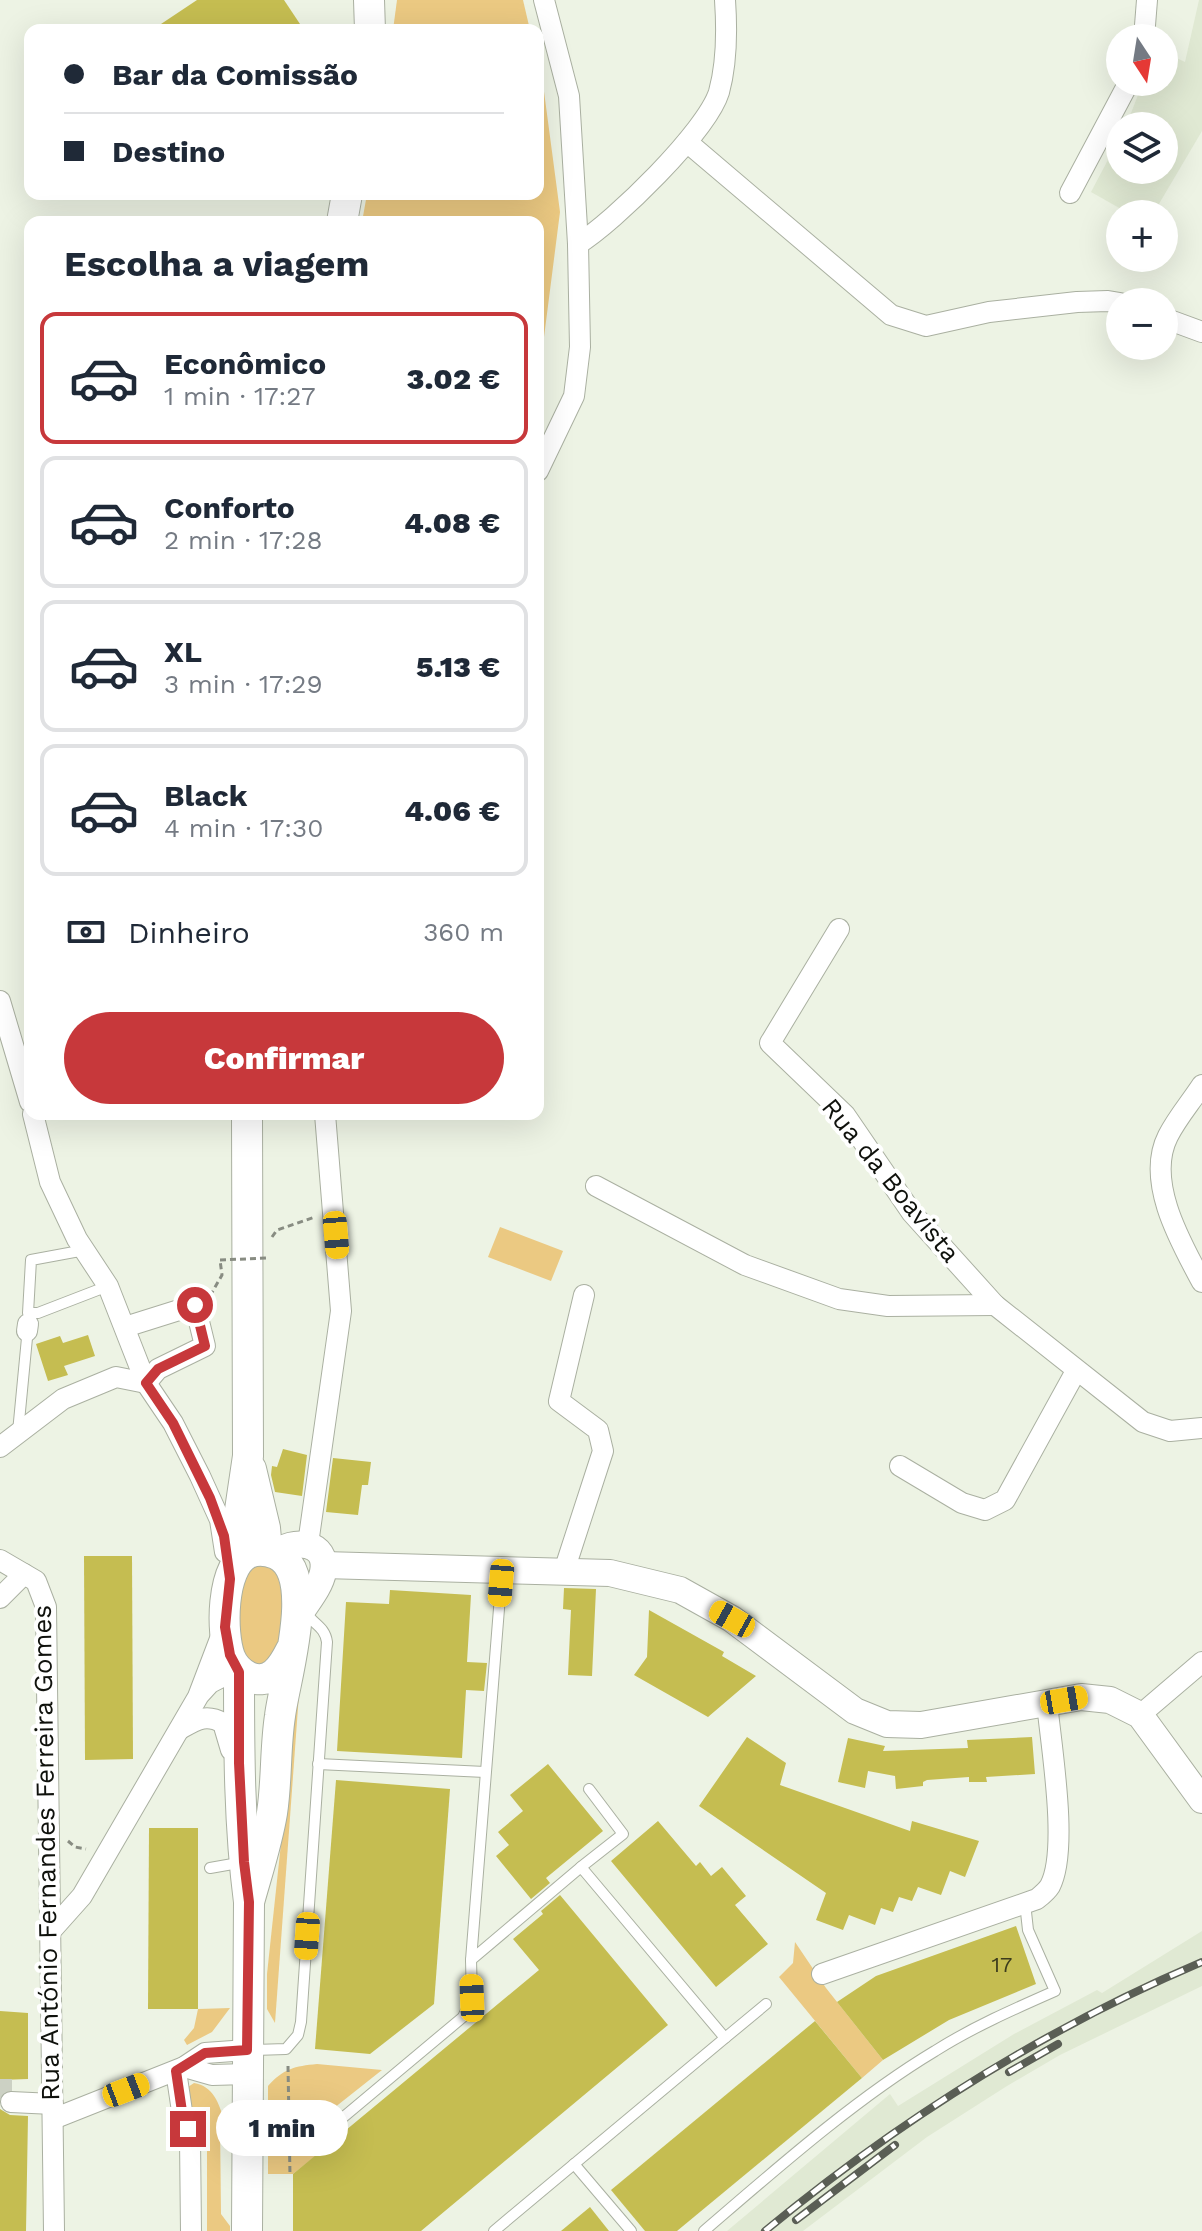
<!DOCTYPE html>
<html lang="pt">
<head>
<meta charset="utf-8">
<style>
	body { margin:0; font-family:"Work Sans",sans-serif; background:#f6f6f7; color:#1f2937; height:100vh; display:flex; flex-direction:column; font-size:30px; white-space:nowrap }
	* { box-sizing:border-box; margin:0 }
	p { font-size:26px; color:#747a83 }
	.icon { flex:none; width:44px; height:44px; fill:none; stroke:currentColor; stroke-width:2; stroke-linecap:round; stroke-linejoin:round }
	.map { position:relative; flex:1; overflow:hidden }
	.details { position:absolute; left:24px; top:216px; width:520px; height:904px; display:flex; flex-direction:column; background:#fff; border-radius:16px; box-shadow:0 8px 32px #0002 }
	.details>* { flex:none }
	.guide { position:absolute; left:24px; top:24px; width:520px; height:176px; border-radius:16px; box-shadow:0 8px 32px #0002; display:grid; align-content:center; height:176px; padding:0 40px; background:#fff }
	.needle { width:52px; rotate:168deg }
	.fabs { position:absolute; left:1106px; top:24px; display:grid; gap:16px }
	.fabs a { display:grid; place-items:center; width:72px; height:72px; border-radius:50%; background:#fff; box-shadow:0 8px 32px #0002; font-size:40px }
	.end { position:absolute; width:36px; height:36px; margin:-18px; border:10px solid #c7383b; background:#fff; box-shadow:0 0 0 4px #fff }
	.from { border-radius:50% }
	.bubble { position:absolute; height:56px; border-radius:28px; background:#fff; box-shadow:0 8px 32px #0002; font-size:26px; font-weight:800; line-height:56px; text-align:center }
	.car { position:absolute; width:24px; height:48px; margin:-24px -12px; border-radius:10px; box-shadow:0 0 6px 2px #0007; background:linear-gradient(#f5c518 24%,#345 0 40%,#f5c518 0 76%,#345 0 86%,#f5c518 0) }
	.guide b { display:flex; align-items:center; gap:28px; height:76px; font-size:30px }
	.guide b+b { border-top:2px solid #e0e1e3 }
	.guide i { width:20px; height:20px; background:#1f2937 }
	ul { padding:0; list-style:none }
	li { display:flex; align-items:center; gap:24px; height:132px; margin:0 16px 12px; padding:0 24px; border:4px solid #e0e1e3; border-radius:16px }
	li div { flex:1 }
	li b { display:block; font-size:30px }
	li em { font-style:normal; font-weight:800 }
	li.active { border-color:#c7383b }
	li>.icon { width:72px; height:72px; stroke-width:1.5 }
	h2 { padding:0 40px; font-size:36px; line-height:96px }
	.pay { display:flex; align-items:center; gap:20px; height:88px; padding:0 40px; font-size:30px }
	.pay p { margin-inline-start:auto }
	.cta { display:flex; gap:16px; margin-top:auto; padding:16px 40px }
	.cta a { flex:1; height:92px; border-radius:48px; background:#c7383b; color:#fff; font-size:32px; font-weight:800; line-height:92px; text-align:center }
	.map>svg:first-child { display:block }
	.built { fill:#e0e9d3 }
	.green { fill:#ebc982 }
	.building { fill:#c5bd51 }
	.lines { fill:none; stroke-linecap:round; stroke-linejoin:round }
	.street-tunnel { stroke:#ccd1c4; stroke-width:20; stroke-dasharray:20 10; stroke-linecap:butt }
	.lane-casing { stroke:#aab0a1; stroke-width:12 }
	.street-casing { stroke:#aab0a1; stroke-width:22 }
	.secondary-casing { stroke:#aab0a1; stroke-width:28 }
	.primary-casing { stroke:#aab0a1; stroke-width:32 }
	.path { stroke:#888c82; stroke-width:3; stroke-dasharray:6 4; stroke-linecap:butt }
	.lane { stroke:#fff; stroke-width:10 }
	.street { stroke:#fff; stroke-width:20 }
	.secondary { stroke:#fff; stroke-width:26 }
	.primary { stroke:#fff; stroke-width:30 }
	.rail-casing { stroke:#5a5e55; stroke-width:8 }
	.rail { stroke:#fff; stroke-width:5; stroke-dasharray:15; stroke-linecap:butt }
	.path-bridge { stroke:#888c82; stroke-width:3; stroke-dasharray:6 4; stroke-linecap:butt }
	.route { stroke:#c7383b; stroke-width:10 }
	.labels { text-anchor:middle; dominant-baseline:central; stroke-width:8; stroke-linejoin:round; paint-order:stroke }
	.number-label { font-size:22px; fill:#3c3c1d }
	.street-label { font-size:26px; fill:#0f110c; stroke:#fff }
</style>
</head>
<body>
<div class="map">
<svg width="1202" height="2231" viewBox="0 0 1202 2231">
	<rect width="100%" height="100%" fill="#edf3e4"/>
	<g class="built">
		<path d="M1199,0H1202V131L1153,214H1130L1091,192L1120,137V170H1164V126H1126L1143,82H1164V52L1185,62Z"/>
		<path d="M1202,1931V1986L1060,2055L1007,2086L927,2137L803,2231H727L890,2094L898,2106L1014,2034L1097,1990L1102,1993Z"/>
	</g>
	<g class="green">
		<path d="M397,0H523L530,30H393Z"/>
		<path d="M538,62L543,84L560,212L538,384V222H362L367,194H538Z"/>
		<path d="M500,1227L563,1251L551,1281L488,1257Z"/>
		<path d="M257,1564L275,1569C288,1603 284,1626 273,1661L253,1668L239,1647L236,1631L243,1578Z"/>
		<path d="M297,1694H299L275,2023L267,2009V1974Z"/>
		<path d="M795,1942L826,1988L883,2060L862,2078L779,1977L793,1963Z"/>
		<path d="M230,2008L212,2032L187,2045L184,2040L194,2028L198,2009Z"/>
		<path d="M317,2064L382,2070L310,2127L324,2149L293,2174H268V2086C283,2069 295,2066 317,2064Z"/>
		<path d="M194,2083C213,2086 219,2103 224,2120L220,2121L221,2214L230,2226V2231H207V2124H197L188,2100V2087Z"/>
	</g>
	<g class="building">
		<path d="M197,0H284L304,30H152Z"/>
		<path d="M88,1335L95,1356L64,1366L68,1375L48,1381L36,1344L60,1336L63,1343Z"/>
		<path d="M283,1449L307,1455L302,1496L275,1492L271,1475L272,1466L277,1467Z"/>
		<path d="M333,1458L371,1462L368,1485H362L358,1515L326,1512Z"/>
		<path d="M84,1556H132L133,1759L85,1760Z"/>
		<path d="M564,1588L596,1589L592,1676L568,1675L571,1610L563,1609Z"/>
		<path d="M390,1590L471,1595L467,1662L487,1663L484,1691L466,1690L462,1758L337,1751L346,1602L389,1604Z"/>
		<path d="M649,1610L724,1652L722,1656L756,1676L708,1717L634,1675L647,1657Z"/>
		<path d="M747,1737L786,1763L780,1785L910,1831L912,1821L979,1841L965,1877L950,1871L941,1895L918,1887L912,1901L899,1897L893,1912L881,1908L875,1925L849,1915L843,1930L816,1920L826,1893L699,1806Z"/>
		<path d="M1032,1737L1035,1774L986,1777L987,1782H969V1777L927,1780L923,1782V1786L896,1789L895,1776L868,1771L865,1788L838,1782L848,1738L885,1746L883,1751L968,1748L967,1740Z"/>
		<path d="M548,1764L603,1831L546,1878L550,1883L531,1899L496,1856L509,1845L498,1832L523,1811L510,1795Z"/>
		<path d="M336,1780L450,1789L434,2004L370,2054L315,2049Z"/>
		<path d="M658,1821L696,1866L700,1862L711,1876L722,1867L746,1896L735,1905L768,1944L716,1987L611,1861Z"/>
		<path d="M149,1828H198V2009H148Z"/>
		<path d="M560,1895L668,2025L421,2231H293V2174L539,1970L513,1939L543,1914L541,1911Z"/>
		<path d="M1016,1926L1036,1984L949,2020L883,2060L837,2002L876,1976Z"/>
		<path d="M0,2011L28,2013V2079L0,2080Z"/>
		<path d="M815,2021L862,2078L677,2231H645L611,2190Z"/>
		<path d="M0,2109L10,2115L28,2116L26,2231H0Z"/>
		<path d="M590,2207L609,2231H561Z"/>
	</g>
	<g class="lines">
		<path class="street-tunnel" d="M0,2089H12"/>
		<g class="lane-casing">
			<g id="lane">
				<path d="M85,1250L31,1260L28,1313H38L108,1286"/>
				<path d="M18,1432L27,1338"/>
				<path d="M318,1764L485,1772"/>
				<path d="M581,1867L623,1834L589,1789"/>
				<path d="M210,1868L244,1862"/>
				<path d="M471,1960L581,1867L725,2038L494,2231"/>
				<path d="M725,2038L766,2004"/>
				<path d="M250,2050L286,2049L298,2035L301,2022L327,1642C325,1626 312,1624 306,1612"/>
				<path d="M322,2135L463,2017L472,1998L471,1960L502,1571"/>
				<path d="M574,2164L631,2231"/>
				<path d="M704,2231C775,2170 855,2099 935,2051C973,2027 1014,2009 1055,1991L1028,1930L1025,1903"/>
			</g>
		</g>
		<g class="street-casing">
			<g id="street">
				<path d="M1144,38L1147,0"/>
				<path d="M687,142L891,315L926,326L989,312L1077,302L1108,301L1120,303"/>
				<path d="M1070,193L1129,82"/>
				<path d="M578,244C614,222 707,131 719,92C727,63 727,29 725,0"/>
				<path d="M1164,318L1202,332"/>
				<path d="M538,471L574,396L580,347L578,244L569,96L544,0"/>
				<path d="M839,929L770,1043L845,1115L912,1213L995,1305L1143,1422L1170,1431L1202,1428"/>
				<path d="M0,1001L30,1102"/>
				<path d="M1202,1085C1191,1102 1177,1118 1168,1136C1145,1181 1181,1243 1202,1282"/>
				<path d="M33,1114L50,1182L77,1239L108,1286L146,1383L173,1423L200,1476L220,1520L225,1552"/>
				<path d="M596,1186L745,1265L839,1299L888,1306L995,1305"/>
				<path d="M125,1327L195,1305L205,1346L158,1369L146,1383"/>
				<path d="M27,1331L28,1324"/>
				<path d="M0,1447L63,1399L116,1377L146,1383"/>
				<path d="M900,1466L962,1503L985,1510L1005,1500L1076,1371"/>
				<path d="M308,1544L341,1311L325,1114"/>
				<path d="M0,1560L36,1581L46,1607L54,2231"/>
				<path d="M564,1571L603,1451L598,1430L559,1401L584,1295"/>
				<path d="M0,1598L24,1574"/>
				<path d="M199,1694L223,1631"/>
				<path d="M1140,1715L1202,1662"/>
				<path d="M180,1729C196,1720 206,1713 223,1723L231,1750"/>
				<path d="M49,1933L82,1896L199,1695L210,1683L237,1669"/>
				<path d="M822,1974L1037,1899C1042,1895 1047,1891 1050,1886C1069,1850 1051,1746 1047,1703"/>
				<path d="M184,2067L212,2075L247,2074"/>
				<path d="M176,2071L183,2118L190,2139L191,2231"/>
				<path d="M11,2102L53,2104"/>
				<path d="M53,2119L184,2067L205,2053L247,2050"/>
			</g>
		</g>
		<g class="secondary-casing">
			<g id="secondary">
				<path d="M275,1554C292,1538 329,1541 323,1572C320,1588 306,1603 298,1617"/>
				<path d="M324,1565L610,1573L680,1590L732,1619L855,1711L887,1724L921,1725L1081,1697L1110,1700L1140,1715L1202,1800"/>
			</g>
		</g>
		<g class="primary-casing">
			<g id="primary">
				<path d="M369,0L370,30"/>
				<path d="M342,222L347,194"/>
				<path d="M251,1469L265,1528L267,1551"/>
				<path d="M236,1564L235,1544L248,1456L247,1114"/>
				<path d="M239,1672C239,1748 239,1825 249,1902L247,2231"/>
				<path d="M249,1902C257,1873 267,1843 272,1813C277,1781 275,1748 280,1716C284,1681 319,1573 276,1554C266,1550 256,1549 247,1554C221,1568 221,1633 230,1657C237,1674 258,1687 274,1674C282,1668 287,1658 291,1650"/>
			</g>
		</g>
		<g class="path">
			<path d="M272,1237L277,1230L315,1217"/>
			<path d="M210,1296L222,1275L220,1260"/>
			<path d="M68,1841L75,1847L86,1849"/>
			<path d="M288,2066L290,2176"/>
			<path d="M290,2122L311,2131"/>
		</g>
		<use href="#lane" class="lane"/>
		<use href="#street" class="street"/>
		<use href="#secondary" class="secondary"/>
		<use href="#primary" class="primary"/>
		<g class="rail-casing">
			<g id="rail">
				<path d="M1009,2072L1058,2044"/>
				<path d="M796,2220L895,2145"/>
				<path d="M765,2231C898,2121 1042,2030 1202,1962"/>
			</g>
		</g>
		<use href="#rail" class="rail"/>
		<path class="path-bridge" d="M220,1260L268,1258"/>
	</g>
	<g class="lines">
		<path class="route" d="M188,2129L183,2118L176,2071L205,2053L247,2050L249,1902L244,1862L239,1763V1672L230,1655L225,1627L230,1579L224,1536L210,1498L173,1423L146,1383L158,1369L205,1346L195,1305"/>
	</g>
	<g class="labels">
		<g class="number-label">
			<text x="1002" y="1964">17</text>
		</g>
		<g class="street-label">
			<text transform="translate(891 1180) rotate(51)">Rua da Boavista</text>
			<text transform="translate(46 1853) rotate(-91)">Rua António Fernandes Ferreira Gomes</text>
		</g>
	</g>
</svg>
<div class="fabs">
<a><svg class="needle" viewBox="-14 -14 28 28"><path d="M0-13l5 13h-10z" fill="#e53935"/><path d="M0 13l5-13h-10z" fill="#747a83"/></svg></a>
<a><svg class="icon" aria-label="layers" viewBox="0 0 24 24"><path d="M12 4l9 5-9 5-9-5zM3 14l9 5 9-5"/></svg></a>
<a>+</a>
<a>−</a>
</div>
<i class="end from" style="left:195px;top:1305px"></i>
<i class="end" style="left:188px;top:2129px"></i>
<div class="bubble" style="left:216px;top:2100px;width:132px">1 min</div>
<i class="car" style="left:336px;top:1235px;rotate:175deg"></i>
<i class="car" style="left:501px;top:1583px;rotate:185deg"></i>
<i class="car" style="left:732px;top:1619px;rotate:299deg"></i>
<i class="car" style="left:1064px;top:1700px;rotate:80deg"></i>
<i class="car" style="left:307px;top:1936px;rotate:184deg"></i>
<i class="car" style="left:472px;top:1998px;rotate:358deg"></i>
<i class="car" style="left:126px;top:2090px;rotate:69deg"></i>
<div class="guide">
<b><i class="from"></i>Bar da Comissão</b>
<b><i></i>Destino</b>
</div>
<section class="details">
<h2>Escolha a viagem</h2>
<ul>
<li class="active"><svg class="icon" aria-label="car" viewBox="0 0 24 24"><path d="M5 17H2v-5l4-1 3-4h7l3 4 3 1v5h-3M9 17h6M6 11h13"/><circle cx="7" cy="17" r="2"/><circle cx="17" cy="17" r="2"/></svg><div><b>Econômico</b><p>1 min · 17:27</p></div><em>3.02 €</em></li>
<li><svg class="icon" aria-label="car" viewBox="0 0 24 24"><path d="M5 17H2v-5l4-1 3-4h7l3 4 3 1v5h-3M9 17h6M6 11h13"/><circle cx="7" cy="17" r="2"/><circle cx="17" cy="17" r="2"/></svg><div><b>Conforto</b><p>2 min · 17:28</p></div><em>4.08 €</em></li>
<li><svg class="icon" aria-label="car" viewBox="0 0 24 24"><path d="M5 17H2v-5l4-1 3-4h7l3 4 3 1v5h-3M9 17h6M6 11h13"/><circle cx="7" cy="17" r="2"/><circle cx="17" cy="17" r="2"/></svg><div><b>XL</b><p>3 min · 17:29</p></div><em>5.13 €</em></li>
<li><svg class="icon" aria-label="car" viewBox="0 0 24 24"><path d="M5 17H2v-5l4-1 3-4h7l3 4 3 1v5h-3M9 17h6M6 11h13"/><circle cx="7" cy="17" r="2"/><circle cx="17" cy="17" r="2"/></svg><div><b>Black</b><p>4 min · 17:30</p></div><em>4.06 €</em></li>
</ul>
<div class="pay"><svg class="icon" aria-label="cash" viewBox="0 0 24 24"><path d="M3 7h18v10H3z"/><circle cx="12" cy="12" r="2"/></svg>Dinheiro<p>360 m</p></div>
<div class="cta"><a>Confirmar</a></div>
</section>
</div>
</body>
</html>
